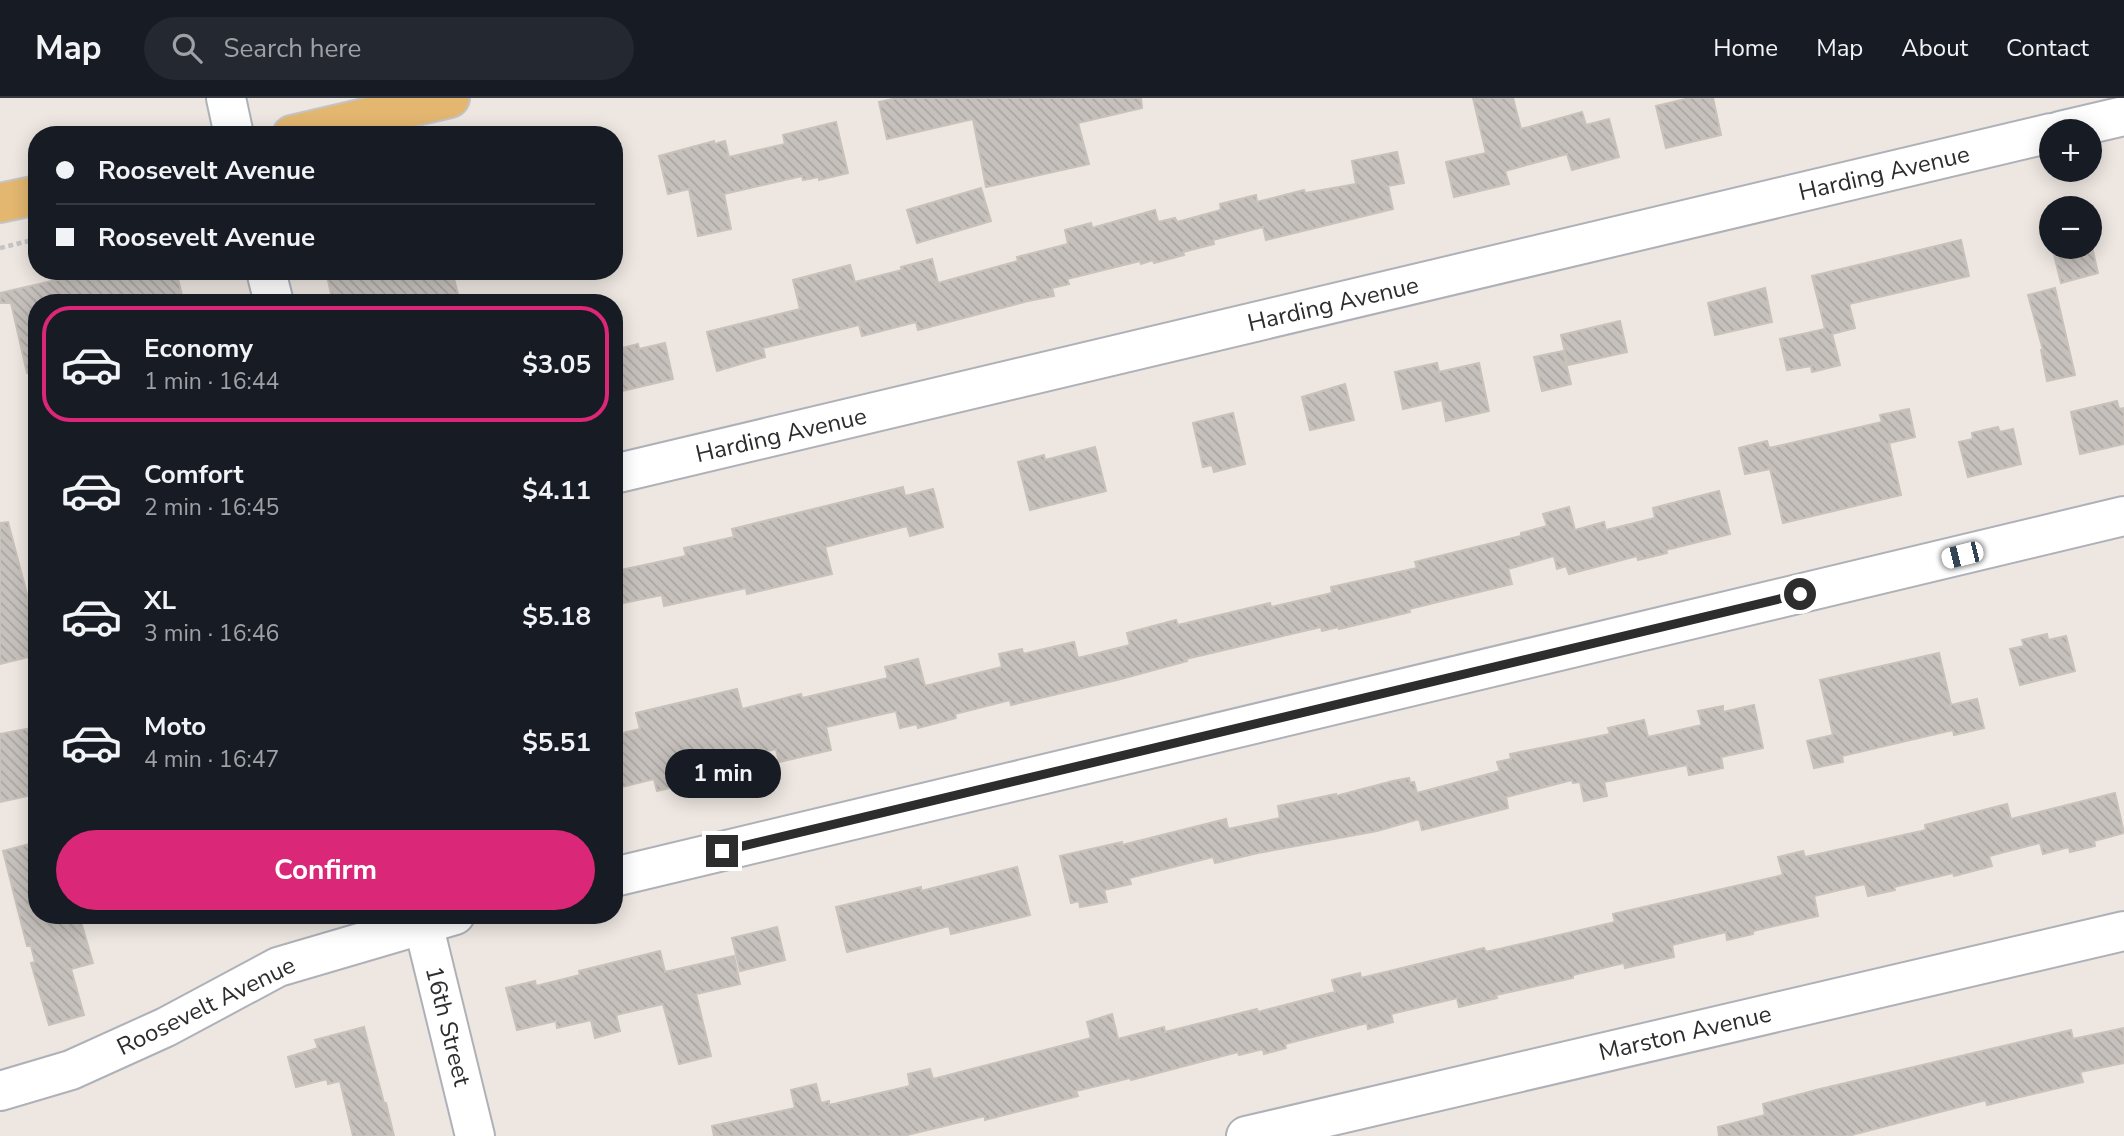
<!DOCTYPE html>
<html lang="en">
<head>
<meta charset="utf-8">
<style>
	body { margin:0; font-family:"Nunito Sans",sans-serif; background:#242831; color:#f1f3f6; height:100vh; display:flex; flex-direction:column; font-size:26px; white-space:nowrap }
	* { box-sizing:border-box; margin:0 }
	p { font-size:23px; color:#9ea1a6 }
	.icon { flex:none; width:38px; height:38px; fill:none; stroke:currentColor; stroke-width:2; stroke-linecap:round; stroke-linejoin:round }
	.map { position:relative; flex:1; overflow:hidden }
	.side { position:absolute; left:28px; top:196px; width:595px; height:630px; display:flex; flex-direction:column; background:#171b24; border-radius:28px; box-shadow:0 4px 18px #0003 }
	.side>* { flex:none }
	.guide { position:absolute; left:28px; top:28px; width:595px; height:154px; border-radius:28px; box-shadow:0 4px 18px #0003; display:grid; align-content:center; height:154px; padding:0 28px; background:#171b24 }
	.fabs { position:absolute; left:2039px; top:21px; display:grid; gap:14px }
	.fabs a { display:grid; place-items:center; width:63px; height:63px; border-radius:50%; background:#171b24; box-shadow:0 4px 18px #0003; font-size:35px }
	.end { position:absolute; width:32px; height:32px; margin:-16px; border:9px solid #2d2d2d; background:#fff; box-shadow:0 0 0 4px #fff }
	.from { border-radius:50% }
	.bubble { position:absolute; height:49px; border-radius:24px; background:#171b24; box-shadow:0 4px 18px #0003; font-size:23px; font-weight:700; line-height:49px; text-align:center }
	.car { position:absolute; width:21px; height:42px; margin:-21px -10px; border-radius:9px; box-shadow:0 0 5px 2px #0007; background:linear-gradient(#fff 24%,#345 0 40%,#fff 0 76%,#345 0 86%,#fff 0) }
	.guide b { display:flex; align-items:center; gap:24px; height:66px; font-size:26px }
	.guide b+b { border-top:2px solid #363941 }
	.guide i { width:18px; height:18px; background:#f1f3f6 }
	ul { padding:12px 0 0; list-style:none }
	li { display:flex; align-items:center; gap:21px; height:116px; margin:0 14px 10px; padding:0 14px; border:4px solid transparent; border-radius:28px }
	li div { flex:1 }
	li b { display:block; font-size:26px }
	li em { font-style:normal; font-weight:700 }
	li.selected { border-color:#db2777 }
	li>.icon { width:63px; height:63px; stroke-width:1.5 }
	.cta { display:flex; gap:14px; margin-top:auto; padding:14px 28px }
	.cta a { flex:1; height:80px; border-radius:42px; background:#db2777; color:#fff; font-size:28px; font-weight:700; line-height:80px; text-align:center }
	header { display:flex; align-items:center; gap:42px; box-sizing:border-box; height:98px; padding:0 35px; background:#171b24; border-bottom:2px solid #363941 }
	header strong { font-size:33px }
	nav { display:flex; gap:38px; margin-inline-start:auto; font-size:24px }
	.search { width:490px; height:63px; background:#242831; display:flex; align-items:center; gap:18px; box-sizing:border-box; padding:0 24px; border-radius:38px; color:#9ea1a6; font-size:26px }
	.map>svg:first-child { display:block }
	.building { fill:url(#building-back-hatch); stroke:#c9c2bb; stroke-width:2 }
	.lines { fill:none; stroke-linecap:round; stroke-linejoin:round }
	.minor-casing { stroke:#aeb1b8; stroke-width:42 }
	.major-casing { stroke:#c4c4c4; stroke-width:42 }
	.path { stroke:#c4c4c4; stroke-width:4.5; stroke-dasharray:5 3.5; stroke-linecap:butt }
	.minor { stroke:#fff; stroke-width:38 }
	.major { stroke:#e3b770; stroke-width:38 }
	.route { stroke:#2d2d2d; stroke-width:9 }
	.labels { text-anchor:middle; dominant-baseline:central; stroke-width:6; stroke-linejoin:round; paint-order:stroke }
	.street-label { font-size:24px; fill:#2d2d2d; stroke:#fff }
</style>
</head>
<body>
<header>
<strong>Map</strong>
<div class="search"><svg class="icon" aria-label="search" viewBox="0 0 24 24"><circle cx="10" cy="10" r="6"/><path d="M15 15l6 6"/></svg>Search here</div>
<nav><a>Home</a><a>Map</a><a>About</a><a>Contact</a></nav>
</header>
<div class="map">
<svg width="2124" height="1038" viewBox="0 0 2124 1038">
	<defs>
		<pattern id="building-back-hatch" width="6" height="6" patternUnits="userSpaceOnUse" patternTransform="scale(1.75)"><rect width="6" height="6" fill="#c6c1bc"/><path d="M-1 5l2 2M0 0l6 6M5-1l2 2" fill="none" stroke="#aaa6a2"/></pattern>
	</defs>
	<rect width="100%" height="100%" fill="#ede6e1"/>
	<g class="building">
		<path d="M897,0H1141L1142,10L1078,25L1089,66L986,89L973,21L887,41L879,4Z"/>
		<path d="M1473,0H1513L1521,31L1582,14L1586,27L1609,21L1619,59L1572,72L1567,56L1505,73L1509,86L1454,99L1446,64L1486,55Z"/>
		<path d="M1690,0H1713L1721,37L1666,50L1656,8Z"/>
		<path d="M836,24L848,75L819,82V79L803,82L802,78L724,96L731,131L698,138L689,91L668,96L659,58L714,43V46L725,43L729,59L785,46L783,37Z"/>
		<path d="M1397,54L1404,85L1388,88L1393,111L1266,142L1263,129L1213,142L1214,146L1183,154L1184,157L1154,165L1153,162L1141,166L1140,163L1067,181L1069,186L1052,190L1054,198L1028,203L918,232L916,224L862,238L859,227L763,250L765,259L717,273L707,234L800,211L793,182L850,167L855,184L902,172L901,169L932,161L938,185L1018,163L1017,159L1068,146L1065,132L1091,125L1092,130L1155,112L1158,124L1175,120L1177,124L1221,112L1220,106L1256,97L1257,104L1304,92L1305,95L1356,86L1352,63Z"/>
		<path d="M981,90L991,123L917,145L907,112Z"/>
		<path d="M2090,140L2098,175L2061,185L2052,149H2090Z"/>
		<path d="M1961,142L1969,178L1849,206L1855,230L1832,236L1840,267L1812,274L1811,268L1787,272L1780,241L1825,231L1812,178Z"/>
		<path d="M95,173H176L183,201L170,205H37V274L27,275L11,205H1L0,195Z"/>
		<path d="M326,173H452L458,196L421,205H333Z"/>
		<path d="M1765,190L1772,224L1715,237L1708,205Z"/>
		<path d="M2055,190L2075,277L2047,283L2041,252H2043L2028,197Z"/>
		<path d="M1620,223L1627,254L1568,267L1561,237Z"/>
		<path d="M665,245L673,281L614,295V252L638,246L639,251Z"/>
		<path d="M1563,253L1571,286L1542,293L1534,259Z"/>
		<path d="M1437,265L1439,274L1479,265L1489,313L1446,323L1442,302L1403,311L1395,274Z"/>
		<path d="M1345,286L1354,322L1310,332L1302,299Z"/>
		<path d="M2117,303L2119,311L2124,310V346L2080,356L2071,314Z"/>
		<path d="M1909,311L1915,339L1889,345L1901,397L1783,425L1770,371L1745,376L1739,350L1767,343L1769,350L1882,324L1880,317Z"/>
		<path d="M1233,315L1245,366L1214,374L1212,367L1203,369L1193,325Z"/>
		<path d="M1998,329L2000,334L2013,331L2021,366L1968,379L1959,344L1973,341L1972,335Z"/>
		<path d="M1095,349L1106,393L1030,412L1018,364L1044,357L1045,362Z"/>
		<path d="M903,389L905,398L933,391L943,429L910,438L907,428L825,449L832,476L747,496L746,490L664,508L662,497L623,505L616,473L686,458L684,450L734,439L732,431Z"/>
		<path d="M1719,393L1730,436L1666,452L1667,455L1638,462L1637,458L1569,476L1566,468L1557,471L1554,458L1508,471L1512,486L1409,511L1410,514L1339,531L1338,529L1322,533L1321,529L1186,561L1187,563L1117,582L1011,607L1010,602L955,616L956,620L918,630L917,626L900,630L896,613L826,629L831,652L779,664L776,651L689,673L691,685L657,693L654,681L614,691V637L640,631L636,615L737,591L742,611L801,596L802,600L888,580L885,569L918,561L925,588L1002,569L999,556L1022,551L1023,556L1074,544L1078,560L1130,547L1127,535L1176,522L1178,527L1270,505L1271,509L1332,495L1331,489L1417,470L1415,464L1521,438V435L1547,428L1543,416L1569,409L1575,432L1604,424L1606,432L1655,420L1653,410Z"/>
		<path d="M8,424L28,500L37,498V557L0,566V425Z"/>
		<path d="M2047,536L2048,542L2066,538L2075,573L2020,587L2010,551L2024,548L2022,542Z"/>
		<path d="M1939,555L1951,607L1977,601L1984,630L1954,637L1953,632L1842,658L1843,664L1814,670L1807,643L1833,637L1820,582Z"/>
		<path d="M1754,607L1763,650L1721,659L1723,670L1689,677L1687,667L1604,684L1607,698L1584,703L1580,684L1573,685L1572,682L1506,699L1508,710L1422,732L1419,721L1377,733L1258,755L1215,765L1213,759L1129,780L1131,786L1104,792L1107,804L1080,809L1079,803L1071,805L1060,758L1122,744V747L1226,721L1228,731L1280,720L1278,708L1336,696V698L1393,683L1409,680L1410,685L1414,684L1417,695L1500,673L1497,664L1511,661L1510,656L1610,636L1608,630L1644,622L1648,639L1702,627L1698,613L1723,608V614Z"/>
		<path d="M37,629V696L0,704V636Z"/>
		<path d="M2115,695L2124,735L2094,743L2095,748L2070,754L2069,749L2043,756L2040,745L1989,758L1992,768L1954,778L1953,775L1894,789L1895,792L1868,798L1865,786L1814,798L1818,818L1753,833V836L1727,842L1726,834L1672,847L1674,859L1625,870L1624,865L1573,877V880L1496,897L1497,900L1459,909L1457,900L1391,916L1393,924L1368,931L1367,925L1285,946L1286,950L1264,956L1263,951L1239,957L1238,954L1131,982L1130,980L1076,993L1078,998L985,1022V1018L903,1038H714L712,1028L795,1010L791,992L816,986L821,1005L829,1003V1007L910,988L908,976L930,971L933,981L1091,940L1087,924L1112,916L1118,941L1164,929L1165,934L1257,911L1258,914L1335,894L1332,882L1360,875L1361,880L1484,850L1486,854L1615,824L1613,816L1783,777L1778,759L1803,753L1805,759L1926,732L1925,727L2007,706L2011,721Z"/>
		<path d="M37,744V817H79L93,865L71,871L84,917L49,927L31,865L35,864L31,848H27L3,753Z"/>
		<path d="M1017,769L1030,817L951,836L949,828L847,854L836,809L921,789V793Z"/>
		<path d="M777,829L785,862L740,873L732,840Z"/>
		<path d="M660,853L665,874L734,858L740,886L696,896L711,958L679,966L663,906L616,917L620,933L595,940L591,922L557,930L556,923L517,932L506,890L535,883L536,888L580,877L579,873Z"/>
		<path d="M364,929L384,1005H386L394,1038H353L340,983L328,986L327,981L296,989L288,959L318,950L315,942Z"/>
		<path d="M2124,930V965L2080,974L2083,984L1987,1007L1986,1002L1848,1038H1719L1718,1029L1765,1017L1763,1006L1820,991L2071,932L2073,941Z"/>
	</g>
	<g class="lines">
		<g class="minor-casing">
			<g id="minor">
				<path d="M226,0L234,37"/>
				<path d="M2060,33L2124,18"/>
				<path d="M266,173L274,205"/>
				<path d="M614,376L2051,35"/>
				<path d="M614,779L2124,418"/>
				<path d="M421,817L475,1038"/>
				<path d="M0,993L71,972L166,929L278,869L455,817"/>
				<path d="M1246,1038L2124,833"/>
			</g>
		</g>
		<g class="major-casing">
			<g id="major">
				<path d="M292,37L450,0"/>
				<path d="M0,105L37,97"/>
			</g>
		</g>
		<path class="path" d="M0,150L37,141"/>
		<use href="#minor" class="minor"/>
		<use href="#major" class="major"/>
	</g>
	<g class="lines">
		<path class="route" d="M722,753L1800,496"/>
	</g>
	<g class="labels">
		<g class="street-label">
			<text transform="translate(1884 75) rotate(-13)">Harding Avenue</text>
			<text transform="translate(1333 206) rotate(-13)">Harding Avenue</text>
			<text transform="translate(781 337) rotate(-13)">Harding Avenue</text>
			<text transform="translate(206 908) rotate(-26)">Roosevelt Avenue</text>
			<text transform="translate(448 928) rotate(76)">16th Street</text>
			<text transform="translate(1685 935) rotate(-13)">Marston Avenue</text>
		</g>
	</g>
</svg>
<div class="fabs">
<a>+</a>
<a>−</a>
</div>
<i class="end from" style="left:1800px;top:496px"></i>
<i class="end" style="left:722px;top:753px"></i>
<div class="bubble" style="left:665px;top:651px;width:116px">1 min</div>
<i class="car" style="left:1962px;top:457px;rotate:256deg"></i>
<div class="guide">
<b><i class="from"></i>Roosevelt Avenue</b>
<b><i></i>Roosevelt Avenue</b>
</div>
<section class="side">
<ul>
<li class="selected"><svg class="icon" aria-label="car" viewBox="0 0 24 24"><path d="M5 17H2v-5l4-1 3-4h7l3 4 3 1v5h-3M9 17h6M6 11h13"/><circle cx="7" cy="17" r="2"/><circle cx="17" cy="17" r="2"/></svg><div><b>Economy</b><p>1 min · 16:44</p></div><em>$3.05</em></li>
<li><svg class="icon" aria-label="car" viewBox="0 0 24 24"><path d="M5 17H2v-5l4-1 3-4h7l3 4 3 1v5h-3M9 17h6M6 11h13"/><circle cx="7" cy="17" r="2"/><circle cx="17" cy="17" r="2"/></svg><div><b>Comfort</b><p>2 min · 16:45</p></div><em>$4.11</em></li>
<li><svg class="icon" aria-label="car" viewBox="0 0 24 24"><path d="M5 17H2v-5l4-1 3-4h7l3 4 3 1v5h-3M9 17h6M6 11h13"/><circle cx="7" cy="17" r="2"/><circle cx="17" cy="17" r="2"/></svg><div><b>XL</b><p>3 min · 16:46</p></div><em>$5.18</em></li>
<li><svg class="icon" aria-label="car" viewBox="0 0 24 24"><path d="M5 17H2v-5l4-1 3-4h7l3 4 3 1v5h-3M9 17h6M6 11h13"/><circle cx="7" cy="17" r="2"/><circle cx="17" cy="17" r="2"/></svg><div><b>Moto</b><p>4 min · 16:47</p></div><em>$5.51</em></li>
</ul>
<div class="cta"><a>Confirm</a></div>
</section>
</div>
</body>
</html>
